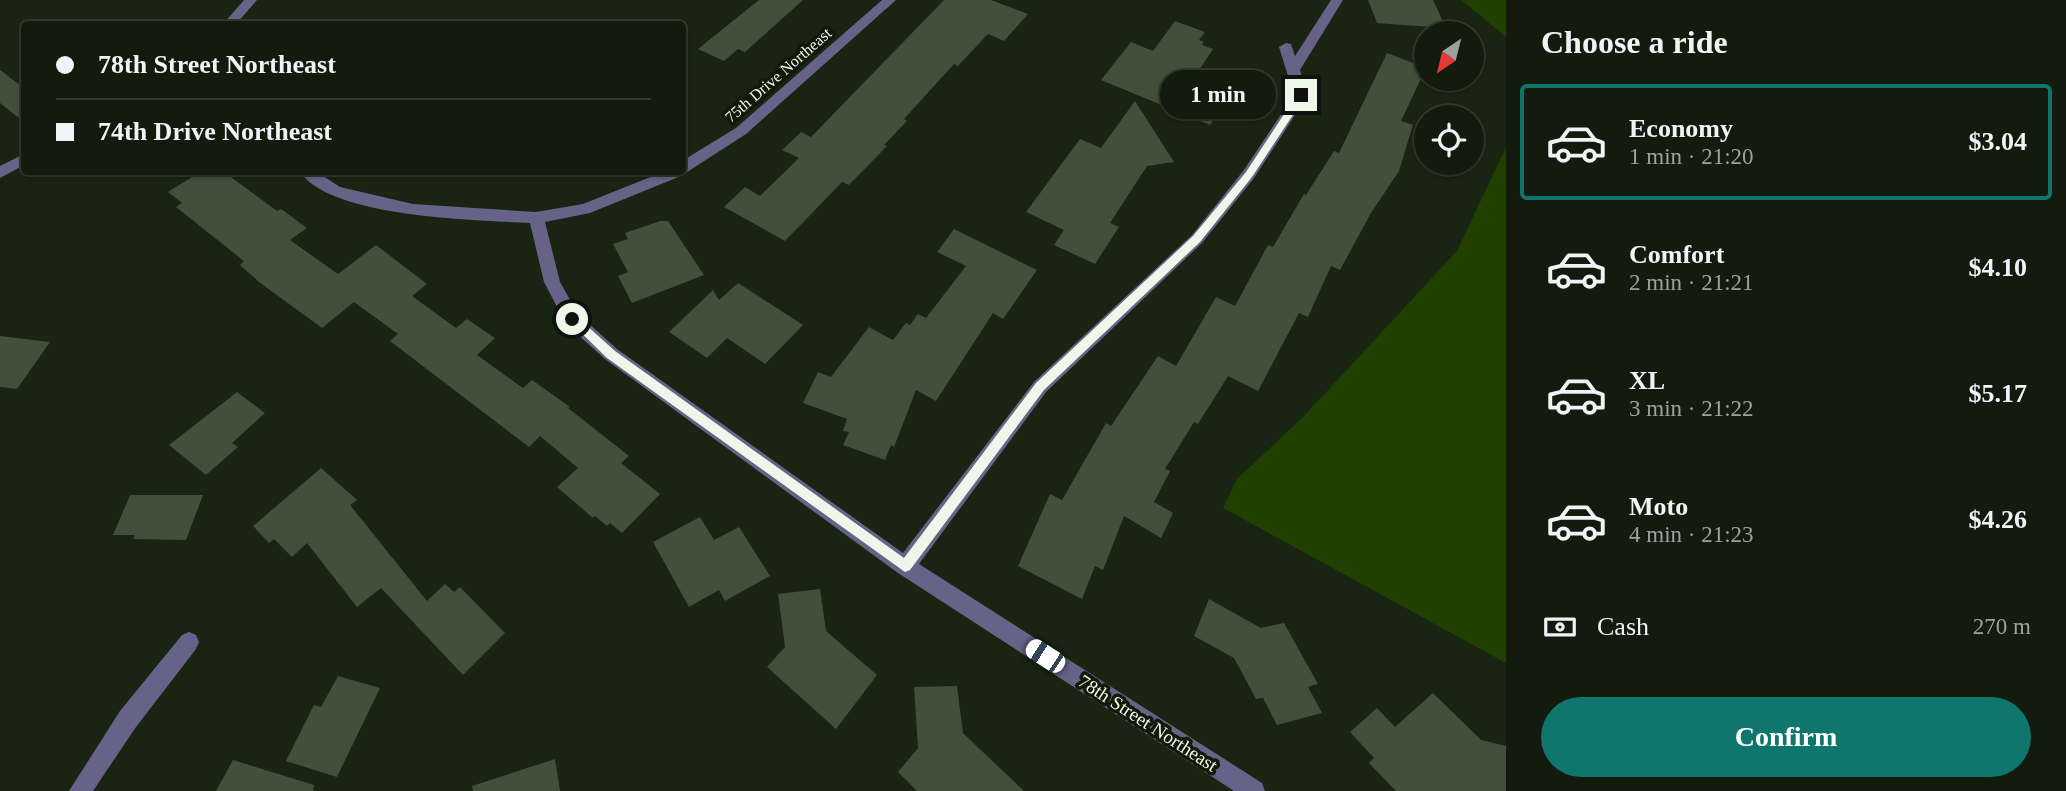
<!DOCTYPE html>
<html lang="en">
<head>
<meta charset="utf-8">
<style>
	body { margin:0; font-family:"Times New Roman",serif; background:#20281c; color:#f1f3f6; height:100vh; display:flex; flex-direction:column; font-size:26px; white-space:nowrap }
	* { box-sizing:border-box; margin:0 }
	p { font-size:23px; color:#9da19e }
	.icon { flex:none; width:38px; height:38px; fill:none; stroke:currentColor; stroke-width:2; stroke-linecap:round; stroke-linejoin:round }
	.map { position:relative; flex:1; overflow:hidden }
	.sheet { display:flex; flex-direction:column; background:#131b0e; width:560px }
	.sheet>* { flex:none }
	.guide { position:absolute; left:21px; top:21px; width:665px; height:154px; border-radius:7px; box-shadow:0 2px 5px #0004,0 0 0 2px #32392e; display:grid; align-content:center; height:154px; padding:0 35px; background:#131b0e }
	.needle { width:46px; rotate:215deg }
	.controls { position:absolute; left:1414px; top:21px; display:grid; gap:14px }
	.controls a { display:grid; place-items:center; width:70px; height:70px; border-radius:50%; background:#131b0e; box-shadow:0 2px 5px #0004,0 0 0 2px #32392e; font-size:35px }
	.end { position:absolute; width:32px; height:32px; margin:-16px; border:9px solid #eff6ea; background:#111; box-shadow:0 0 0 4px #111 }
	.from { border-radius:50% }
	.bubble { position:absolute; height:49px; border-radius:24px; background:#131b0e; box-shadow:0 2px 5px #0004,0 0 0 2px #32392e; font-size:23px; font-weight:700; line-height:49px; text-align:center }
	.car { position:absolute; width:21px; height:42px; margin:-21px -10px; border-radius:9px; box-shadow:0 0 5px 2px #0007; background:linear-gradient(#fff 24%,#345 0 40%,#fff 0 76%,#345 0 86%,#fff 0) }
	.guide b { display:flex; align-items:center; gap:24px; height:66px; font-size:26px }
	.guide b+b { border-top:2px solid #32392e }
	.guide i { width:18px; height:18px; background:#f1f3f6 }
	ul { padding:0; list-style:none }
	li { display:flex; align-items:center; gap:21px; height:116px; margin:0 14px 10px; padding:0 21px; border:4px solid transparent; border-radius:7px }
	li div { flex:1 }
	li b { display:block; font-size:26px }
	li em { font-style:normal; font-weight:700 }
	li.active { border-color:#0f766e }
	li>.icon { width:63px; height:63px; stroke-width:1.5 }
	h2 { padding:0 35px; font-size:32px; line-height:84px }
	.pay { display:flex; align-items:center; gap:18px; height:77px; padding:0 35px; font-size:26px }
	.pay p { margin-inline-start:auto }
	.primary-button { display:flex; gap:14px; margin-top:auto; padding:14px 35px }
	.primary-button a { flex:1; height:80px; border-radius:42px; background:#0f766e; color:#fff; font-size:28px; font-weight:700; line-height:80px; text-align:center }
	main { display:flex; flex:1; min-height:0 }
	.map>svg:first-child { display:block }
	.green { fill:#204000 }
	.building { fill:#424f3b }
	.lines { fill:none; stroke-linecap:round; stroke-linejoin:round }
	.minor { fill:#676287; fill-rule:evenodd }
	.route { fill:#eff6ea }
	.labels { text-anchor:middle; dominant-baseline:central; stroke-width:7; stroke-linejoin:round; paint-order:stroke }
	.far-street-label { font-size:16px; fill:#eff6ea; stroke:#101a09 }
	.street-label { font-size:19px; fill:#eff6ea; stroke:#101a09 }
</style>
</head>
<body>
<main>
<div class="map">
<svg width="1506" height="791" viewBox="0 0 1506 791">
	<rect width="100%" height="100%" fill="#192412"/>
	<g class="green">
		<path d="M1461,0H1506V37Z"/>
		<path d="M1506,147V663L1223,508L1236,480L1303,417L1457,251Z"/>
	</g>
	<g class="building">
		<path d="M759,0H803L745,52L738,49L724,61L698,49Z"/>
		<path d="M944,0H991L1028,14L1004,41L988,34L958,66L954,64L904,119L907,121L884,145L887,146L849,185L842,182L785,241L724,207L745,187L760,196L799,158L782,150L801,132L811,137Z"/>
		<path d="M1368,0H1433L1446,28L1377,23Z"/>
		<path d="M1175,21L1205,32L1199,40L1204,42L1202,45L1213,49L1194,78L1232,93L1210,125L1101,80L1131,42L1153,51Z"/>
		<path d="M1387,53L1426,68L1401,121L1413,125L1399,171L1371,213L1340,270L1331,266L1308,317L1299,313L1258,391L1228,376L1198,424L1194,422L1165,469L1170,471L1154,502L1173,513L1161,538L1124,516L1103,570L1095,566L1082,599L1018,566L1050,494L1062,500L1106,423L1111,426L1158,356L1176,366L1216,297L1235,306L1268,245L1273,247L1304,194L1306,195L1334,151L1339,153Z"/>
		<path d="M0,70L24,88V122L0,103Z"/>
		<path d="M1135,101L1174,162L1147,166L1110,223L1119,227L1095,264L1054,245L1064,230L1026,212L1080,139L1101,148Z"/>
		<path d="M200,172H224L277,211L281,209L307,228L290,240L338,274L376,245L427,284L412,296L456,328L467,319L495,338L477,355L523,388L532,380L570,407L568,408L629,456L621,463L660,494L622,533L610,523L607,526L595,516L593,518L557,487L578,468L540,436L529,447L390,341L398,334L354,302L322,328L259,282L240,265L244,261L176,207L182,203L168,192Z"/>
		<path d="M660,221H668L704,275L632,303L618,276L628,272L613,244L628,239L625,233Z"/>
		<path d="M954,229L1037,270L1003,319L993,313L936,401L916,390L894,447L891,445L885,460L843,445L849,432L843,431L847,419L803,403L818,372L831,377L869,327L893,340L906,323L910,325L918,314L926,318L966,266L937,252Z"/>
		<path d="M738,283L803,325L765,364L727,338L707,358L669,332L713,290L719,300Z"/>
		<path d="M0,336L50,342L17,389L0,387Z"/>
		<path d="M237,392L265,413L232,443L238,447L206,475L169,445Z"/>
		<path d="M321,468L357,500L350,505L427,601L445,584L454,592L460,587L505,633L463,675L381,588L357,607L307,543L292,557L274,539L269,543L253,526Z"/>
		<path d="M130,495H203L186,540L133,539L135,535H113Z"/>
		<path d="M700,517L714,540L739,527L770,576L725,601L719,590L689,607L653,542Z"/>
		<path d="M820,589L826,631L877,675L836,729L767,667L785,647L778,594Z"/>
		<path d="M1209,599L1261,628L1284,623L1318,684L1308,687L1322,713L1277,725L1263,698L1256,699L1234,658L1194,636Z"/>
		<path d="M338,676L380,688L337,777L286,761L314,705L321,707Z"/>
		<path d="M957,686L963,733L1024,791H917L898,772L918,748L914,687Z"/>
		<path d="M1433,693L1481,740L1506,746V791H1396L1369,763L1374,758L1350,732L1377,708L1395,727Z"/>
		<path d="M555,759L560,791H473L472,786Z"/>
		<path d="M233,760L314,785L313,791H216Z"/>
	</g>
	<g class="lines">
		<g class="minor">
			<path d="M244,0H257L236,24H223Z"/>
			<path d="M882,0H896L746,134L681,176L590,213L545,222L560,282L578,314L617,349L903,553L1034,382L1192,235L1244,170L1294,95L1279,47L1286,43L1291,44L1295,56L1331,0H1343L1300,70L1308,95L1254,178L1202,243L1046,392L919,564L1262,783L1265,791H1234L898,573L605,359L566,324L544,282L530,223C476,220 332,218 300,172H317L340,187L413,204L536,212L583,204L663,172H682V161L736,128Z"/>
			<path d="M24,154V165L0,178V166Z"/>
			<path d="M189,632L196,635L199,642L196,649L136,727L93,791H69L120,711L182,635Z"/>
		</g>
	</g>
	<path class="route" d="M1298,93L1306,95L1252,177L1200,242L1044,390L910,570L905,572L607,358L567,319L576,316L615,351L904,558L1036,383L1193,236L1246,172Z"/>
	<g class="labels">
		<g class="far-street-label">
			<text transform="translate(778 75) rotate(-41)">75th Drive Northeast</text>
		</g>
		<g class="street-label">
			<text transform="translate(1148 723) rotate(33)">78th Street Northeast</text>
		</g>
	</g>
</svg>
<div class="controls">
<a><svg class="needle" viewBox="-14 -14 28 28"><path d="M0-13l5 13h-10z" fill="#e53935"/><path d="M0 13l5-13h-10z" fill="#9da19e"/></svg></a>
<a><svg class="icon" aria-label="locate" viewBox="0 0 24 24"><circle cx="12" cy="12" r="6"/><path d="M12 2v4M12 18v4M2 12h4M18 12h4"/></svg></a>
</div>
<i class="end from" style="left:572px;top:319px"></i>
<i class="end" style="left:1301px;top:95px"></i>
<div class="bubble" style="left:1160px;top:70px;width:116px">1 min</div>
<i class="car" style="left:1045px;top:656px;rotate:303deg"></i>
<div class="guide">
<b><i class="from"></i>78th Street Northeast</b>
<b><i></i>74th Drive Northeast</b>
</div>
</div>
<section class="sheet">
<h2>Choose a ride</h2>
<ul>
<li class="active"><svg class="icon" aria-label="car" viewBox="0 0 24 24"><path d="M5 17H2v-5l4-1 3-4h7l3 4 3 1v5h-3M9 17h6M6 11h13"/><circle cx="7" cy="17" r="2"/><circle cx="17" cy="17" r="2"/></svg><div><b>Economy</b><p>1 min · 21:20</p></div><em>$3.04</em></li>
<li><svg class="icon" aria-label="car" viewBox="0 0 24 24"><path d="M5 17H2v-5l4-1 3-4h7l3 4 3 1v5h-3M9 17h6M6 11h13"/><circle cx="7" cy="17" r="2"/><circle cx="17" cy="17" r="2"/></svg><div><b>Comfort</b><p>2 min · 21:21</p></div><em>$4.10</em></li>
<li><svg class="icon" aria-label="car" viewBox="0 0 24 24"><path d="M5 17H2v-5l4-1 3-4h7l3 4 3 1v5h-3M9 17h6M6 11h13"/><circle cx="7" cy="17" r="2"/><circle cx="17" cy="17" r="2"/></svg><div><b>XL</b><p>3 min · 21:22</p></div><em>$5.17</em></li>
<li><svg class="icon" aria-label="car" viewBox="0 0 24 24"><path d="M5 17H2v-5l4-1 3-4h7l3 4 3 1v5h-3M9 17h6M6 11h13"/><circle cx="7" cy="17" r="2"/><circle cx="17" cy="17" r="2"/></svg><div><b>Moto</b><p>4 min · 21:23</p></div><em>$4.26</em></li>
</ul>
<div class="pay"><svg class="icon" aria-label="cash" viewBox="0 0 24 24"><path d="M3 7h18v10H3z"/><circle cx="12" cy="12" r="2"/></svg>Cash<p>270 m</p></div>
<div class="primary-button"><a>Confirm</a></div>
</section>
</main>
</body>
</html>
